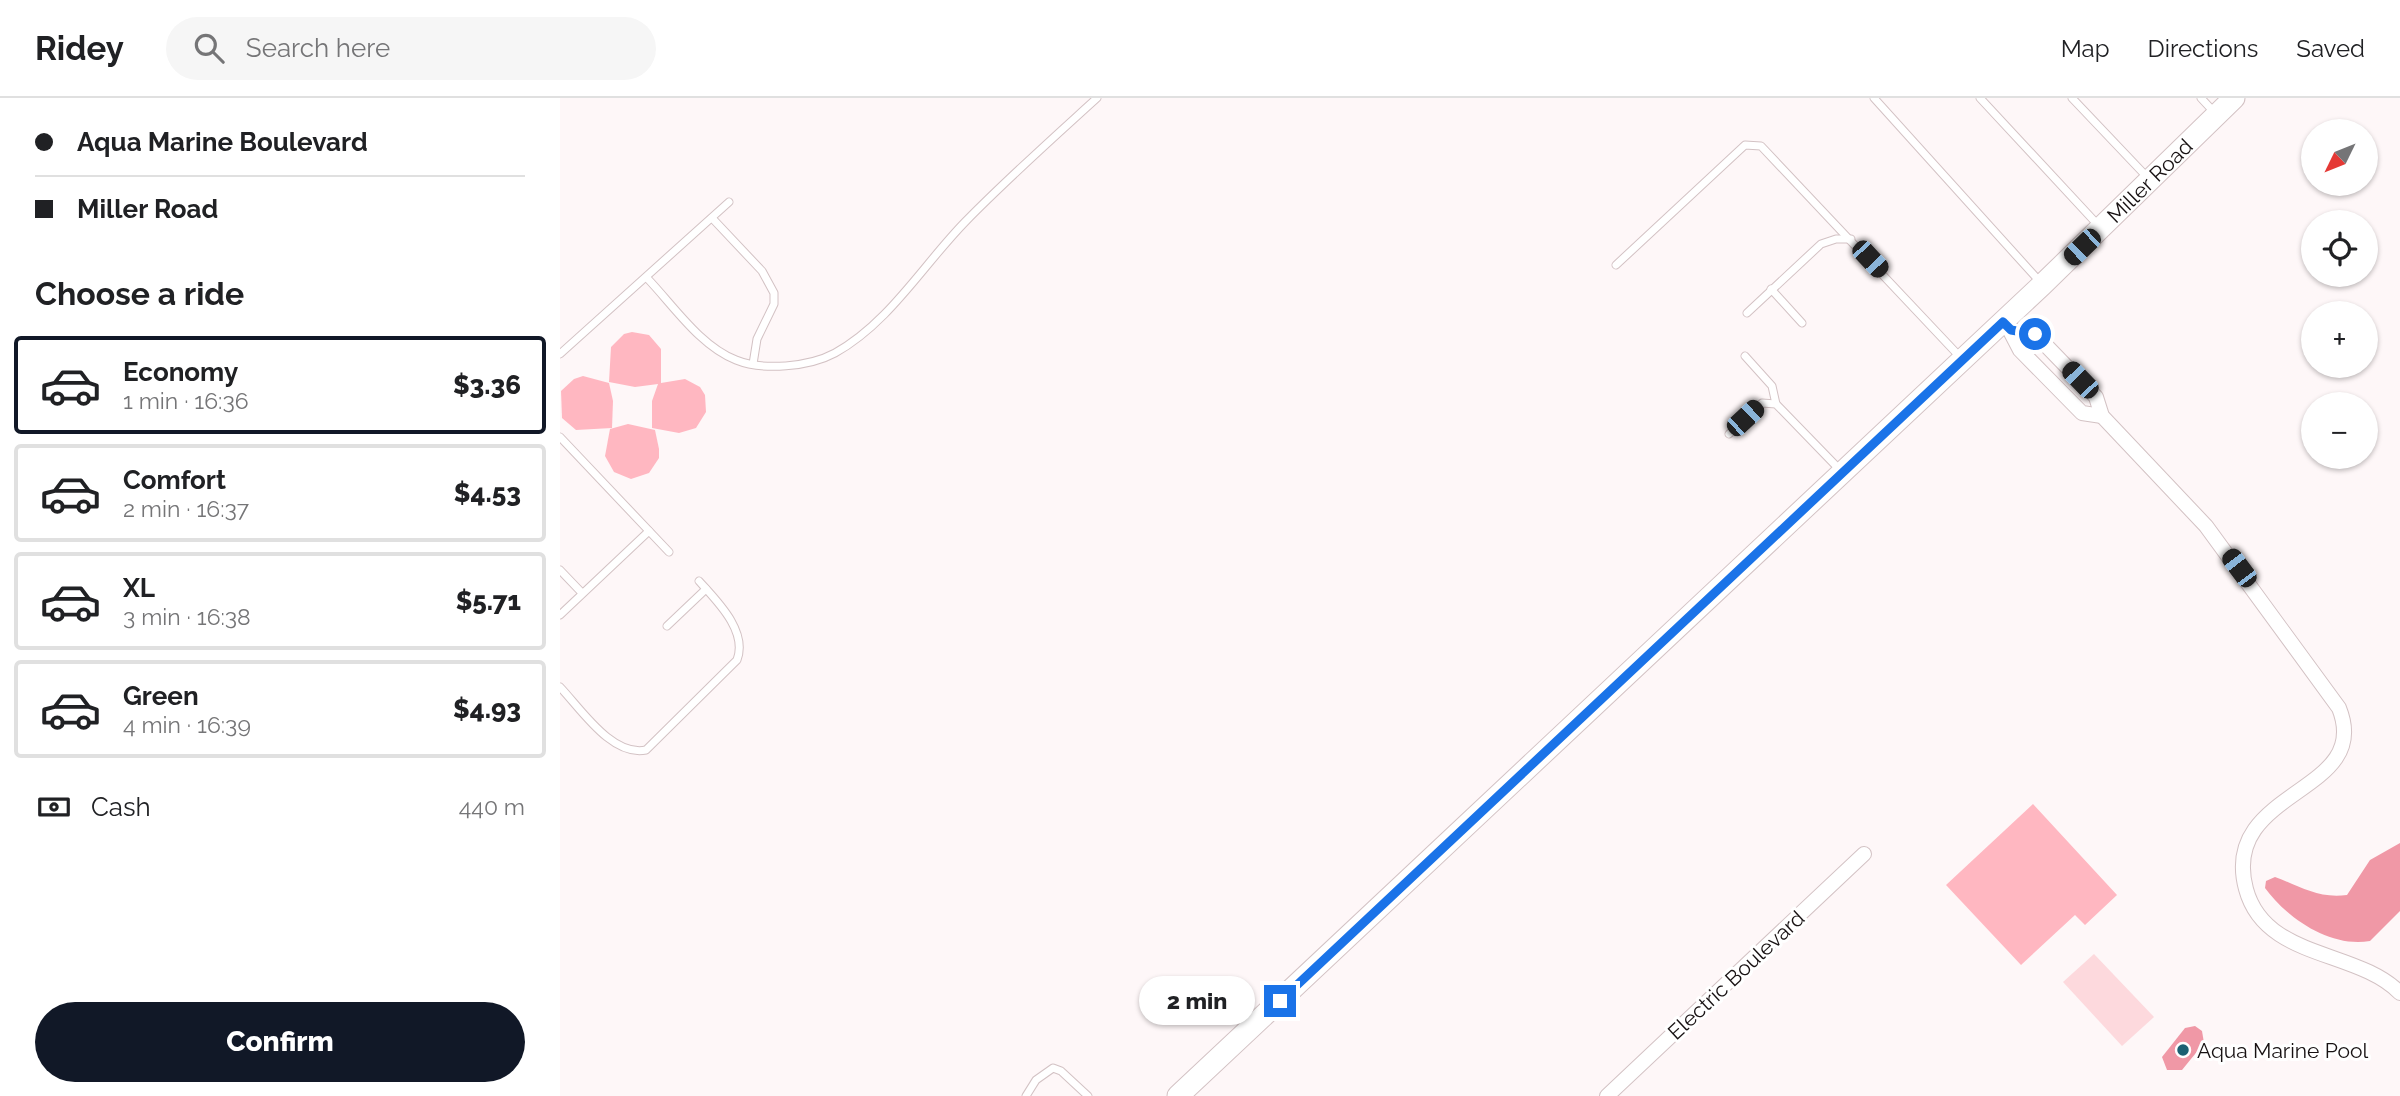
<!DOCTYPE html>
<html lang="en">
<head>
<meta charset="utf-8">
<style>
	body { margin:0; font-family:Raleway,sans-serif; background:#f6f6f6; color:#202124; height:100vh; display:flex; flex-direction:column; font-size:26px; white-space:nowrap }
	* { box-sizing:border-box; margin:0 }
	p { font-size:23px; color:#757577 }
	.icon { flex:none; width:38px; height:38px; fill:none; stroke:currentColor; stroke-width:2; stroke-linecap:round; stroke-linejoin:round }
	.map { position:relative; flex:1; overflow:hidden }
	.side { display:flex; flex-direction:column; background:#fff; width:560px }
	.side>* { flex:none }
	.top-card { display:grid; align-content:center; height:154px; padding:0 35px; background:#fff }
	.needle { width:46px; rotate:227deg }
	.buttons { position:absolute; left:1741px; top:21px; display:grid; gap:14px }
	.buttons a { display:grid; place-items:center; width:77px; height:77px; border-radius:50%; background:#fff; box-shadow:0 2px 5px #0004; font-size:35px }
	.end { position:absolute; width:32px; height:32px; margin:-16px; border:9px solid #1a73e8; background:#fff; box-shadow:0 0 0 4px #fff }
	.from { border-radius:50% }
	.bubble { position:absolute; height:49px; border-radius:24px; background:#fff; box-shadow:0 2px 5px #0004; font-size:23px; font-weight:800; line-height:49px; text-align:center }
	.car { position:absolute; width:21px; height:42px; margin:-21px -10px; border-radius:9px; box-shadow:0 0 5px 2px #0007; background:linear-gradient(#222 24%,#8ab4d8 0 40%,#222 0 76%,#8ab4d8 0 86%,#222 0) }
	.top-card b { display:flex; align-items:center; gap:24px; height:66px; font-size:26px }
	.top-card b+b { border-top:2px solid #e0e0e0 }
	.top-card i { width:18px; height:18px; background:#202124 }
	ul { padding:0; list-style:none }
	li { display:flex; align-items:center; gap:21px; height:98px; margin:0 14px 10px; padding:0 21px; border:4px solid #e0e0e0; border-radius:7px }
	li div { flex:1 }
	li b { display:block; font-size:26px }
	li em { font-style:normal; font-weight:800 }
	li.selected { border-color:#111827 }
	li>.icon { width:63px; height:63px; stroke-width:1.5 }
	h2 { padding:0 35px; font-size:32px; line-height:84px }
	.pay { display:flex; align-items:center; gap:18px; height:77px; padding:0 35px; font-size:26px }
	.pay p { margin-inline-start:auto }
	.action { display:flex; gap:14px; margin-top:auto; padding:14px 35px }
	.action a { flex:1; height:80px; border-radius:42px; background:#111827; color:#fff; font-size:28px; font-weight:800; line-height:80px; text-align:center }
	header { display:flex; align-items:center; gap:42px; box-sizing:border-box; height:98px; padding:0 35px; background:#fff; border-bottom:2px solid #e0e0e0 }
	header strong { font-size:33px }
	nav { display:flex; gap:38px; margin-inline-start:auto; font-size:24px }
	.search { width:490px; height:63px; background:#f6f6f6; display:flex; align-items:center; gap:18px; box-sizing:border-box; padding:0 24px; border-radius:38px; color:#757577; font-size:26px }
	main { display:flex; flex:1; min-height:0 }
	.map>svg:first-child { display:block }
	.green { fill:#fdd9dd }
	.water { fill:#f098a6 }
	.building { fill:#ffb7c1 }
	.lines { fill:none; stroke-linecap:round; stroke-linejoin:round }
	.lane-casing { stroke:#d3c2c4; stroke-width:9 }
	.street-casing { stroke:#d3c2c4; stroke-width:16 }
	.secondary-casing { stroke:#d3c2c4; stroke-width:23 }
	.lane { stroke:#fff; stroke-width:7 }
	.street { stroke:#fff; stroke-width:14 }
	.secondary { stroke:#fff; stroke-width:21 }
	.route { stroke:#1a73e8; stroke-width:9 }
	.poi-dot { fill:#1c6072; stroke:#fff; stroke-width:2.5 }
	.labels { text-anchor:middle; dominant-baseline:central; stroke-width:6; stroke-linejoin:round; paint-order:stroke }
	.street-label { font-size:21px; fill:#171112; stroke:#fff }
	.poi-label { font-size:21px; fill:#171112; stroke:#fff; text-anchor:start }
</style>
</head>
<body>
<header>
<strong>Ridey</strong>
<div class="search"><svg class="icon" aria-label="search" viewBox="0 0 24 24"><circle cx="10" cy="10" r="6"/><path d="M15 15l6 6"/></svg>Search here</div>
<nav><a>Map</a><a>Directions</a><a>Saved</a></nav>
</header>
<main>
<section class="side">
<div class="top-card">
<b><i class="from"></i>Aqua Marine Boulevard</b>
<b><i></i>Miller Road</b>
</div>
<h2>Choose a ride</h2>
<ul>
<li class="selected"><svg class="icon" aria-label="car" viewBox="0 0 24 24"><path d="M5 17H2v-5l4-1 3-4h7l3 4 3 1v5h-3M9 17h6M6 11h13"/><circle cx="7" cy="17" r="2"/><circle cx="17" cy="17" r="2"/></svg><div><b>Economy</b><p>1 min · 16:36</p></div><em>$3.36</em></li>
<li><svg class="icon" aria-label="car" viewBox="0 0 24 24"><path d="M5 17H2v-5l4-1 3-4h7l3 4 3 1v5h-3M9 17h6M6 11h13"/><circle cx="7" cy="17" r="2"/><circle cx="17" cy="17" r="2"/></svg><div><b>Comfort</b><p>2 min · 16:37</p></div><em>$4.53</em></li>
<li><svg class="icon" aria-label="car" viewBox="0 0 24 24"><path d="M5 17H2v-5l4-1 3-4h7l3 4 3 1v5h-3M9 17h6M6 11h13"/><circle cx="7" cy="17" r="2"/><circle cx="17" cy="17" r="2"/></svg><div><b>XL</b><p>3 min · 16:38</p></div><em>$5.71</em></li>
<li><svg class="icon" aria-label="car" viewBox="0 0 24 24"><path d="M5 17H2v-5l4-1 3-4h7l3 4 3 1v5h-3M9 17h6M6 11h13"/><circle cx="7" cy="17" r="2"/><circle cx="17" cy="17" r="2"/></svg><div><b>Green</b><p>4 min · 16:39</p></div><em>$4.93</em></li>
</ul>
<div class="pay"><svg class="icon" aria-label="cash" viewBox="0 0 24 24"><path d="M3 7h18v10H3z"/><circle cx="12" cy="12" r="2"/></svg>Cash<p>440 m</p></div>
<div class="action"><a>Confirm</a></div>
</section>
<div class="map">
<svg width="1840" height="998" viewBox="0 0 1840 998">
	<rect width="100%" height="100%" fill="#fef7f8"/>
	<path class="green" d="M1534,856L1594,919L1562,948L1503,884Z"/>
	<g class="water">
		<path d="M1840,745V813L1810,843C1770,850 1727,820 1705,790L1706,783L1715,779C1740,788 1758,801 1787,797L1810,762Z"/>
		<path d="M1635,928L1642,933L1644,945L1622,972H1607L1602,959L1625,930Z"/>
	</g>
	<g class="building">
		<path d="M72,234L89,237L101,251V285L125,281L140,289L145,297L146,314L136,330L119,335L92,330V303L98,286L75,289L49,284L51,249L64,236Z"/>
		<path d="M23,278L49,285L53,303L52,330L16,332L2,320L1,293L14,281Z"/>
		<path d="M68,326L95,332L99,351V360L89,375L71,381L54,374L45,358L50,331Z"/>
		<path d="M1473,706L1557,797L1525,827L1515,817L1461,867L1386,787Z"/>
	</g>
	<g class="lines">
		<g class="lane-casing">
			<g id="lane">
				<path d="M1314,0L1482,186"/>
				<path d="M1420,0L1538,127"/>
				<path d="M1512,0L1588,80"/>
				<path d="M1641,0L1654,14"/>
				<path d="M152,120L202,173L214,195V206L197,241L193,266"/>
				<path d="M1056,167L1185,47L1201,48L1402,261"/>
				<path d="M87,180C113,207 140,248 176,262C203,273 249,269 275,255C329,225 363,167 405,124C447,81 492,41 537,0"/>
				<path d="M1211,191L1242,225"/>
				<path d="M1187,215L1261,146L1276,141H1291"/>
				<path d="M0,256L169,104"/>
				<path d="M1185,258L1212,288L1216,306"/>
				<path d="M1169,336L1202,305L1216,306L1282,374"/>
				<path d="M0,339L109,454"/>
				<path d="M0,472L22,495"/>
				<path d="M0,517L89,433"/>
				<path d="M107,528L146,491"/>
				<path d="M0,589C21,611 52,659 86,652L177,562C188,533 157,503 139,483"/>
				<path d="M466,998L476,982L493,970L501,973L528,998"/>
			</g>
		</g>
		<g class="street-casing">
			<g id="street">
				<path d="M1448,229L1460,252L1522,315L1542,318"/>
				<path d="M1451,232L1475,236L1536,299L1542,318L1646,428L1779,610C1814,697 1659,690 1686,791C1705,862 1797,851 1840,895"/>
				<path d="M1047,998L1304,756"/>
			</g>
		</g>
		<g class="secondary-casing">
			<g id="secondary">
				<path id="s1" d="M618,998L1482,187L1674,0"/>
			</g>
		</g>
		<use href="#lane" class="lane"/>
		<use href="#street" class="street"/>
		<use href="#secondary" class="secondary"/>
	</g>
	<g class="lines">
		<path class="route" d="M720,903L1443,224L1451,232L1475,236"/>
	</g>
	<circle class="poi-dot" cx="1623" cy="952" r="7"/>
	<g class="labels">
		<g class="street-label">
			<text stroke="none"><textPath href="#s1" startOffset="1335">Miller Road</textPath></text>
			<text transform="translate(1176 877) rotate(-43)">Electric Boulevard</text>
		</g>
		<g class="poi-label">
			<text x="1637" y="952">Aqua Marine Pool</text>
		</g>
	</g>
</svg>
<div class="buttons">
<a><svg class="needle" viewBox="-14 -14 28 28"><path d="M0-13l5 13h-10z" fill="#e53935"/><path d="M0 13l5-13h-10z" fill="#757577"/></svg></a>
<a><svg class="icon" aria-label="locate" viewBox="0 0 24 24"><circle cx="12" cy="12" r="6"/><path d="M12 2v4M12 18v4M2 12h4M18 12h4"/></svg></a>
<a>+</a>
<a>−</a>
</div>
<i class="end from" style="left:1475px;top:236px"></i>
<i class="end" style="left:720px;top:903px"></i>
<div class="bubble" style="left:579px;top:878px;width:116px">2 min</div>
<i class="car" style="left:1522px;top:149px;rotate:226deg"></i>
<i class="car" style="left:1310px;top:161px;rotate:137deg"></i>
<i class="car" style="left:1520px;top:282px;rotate:316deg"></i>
<i class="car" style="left:1185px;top:320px;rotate:47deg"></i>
<i class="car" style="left:1679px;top:470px;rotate:323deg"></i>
</div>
</main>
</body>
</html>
